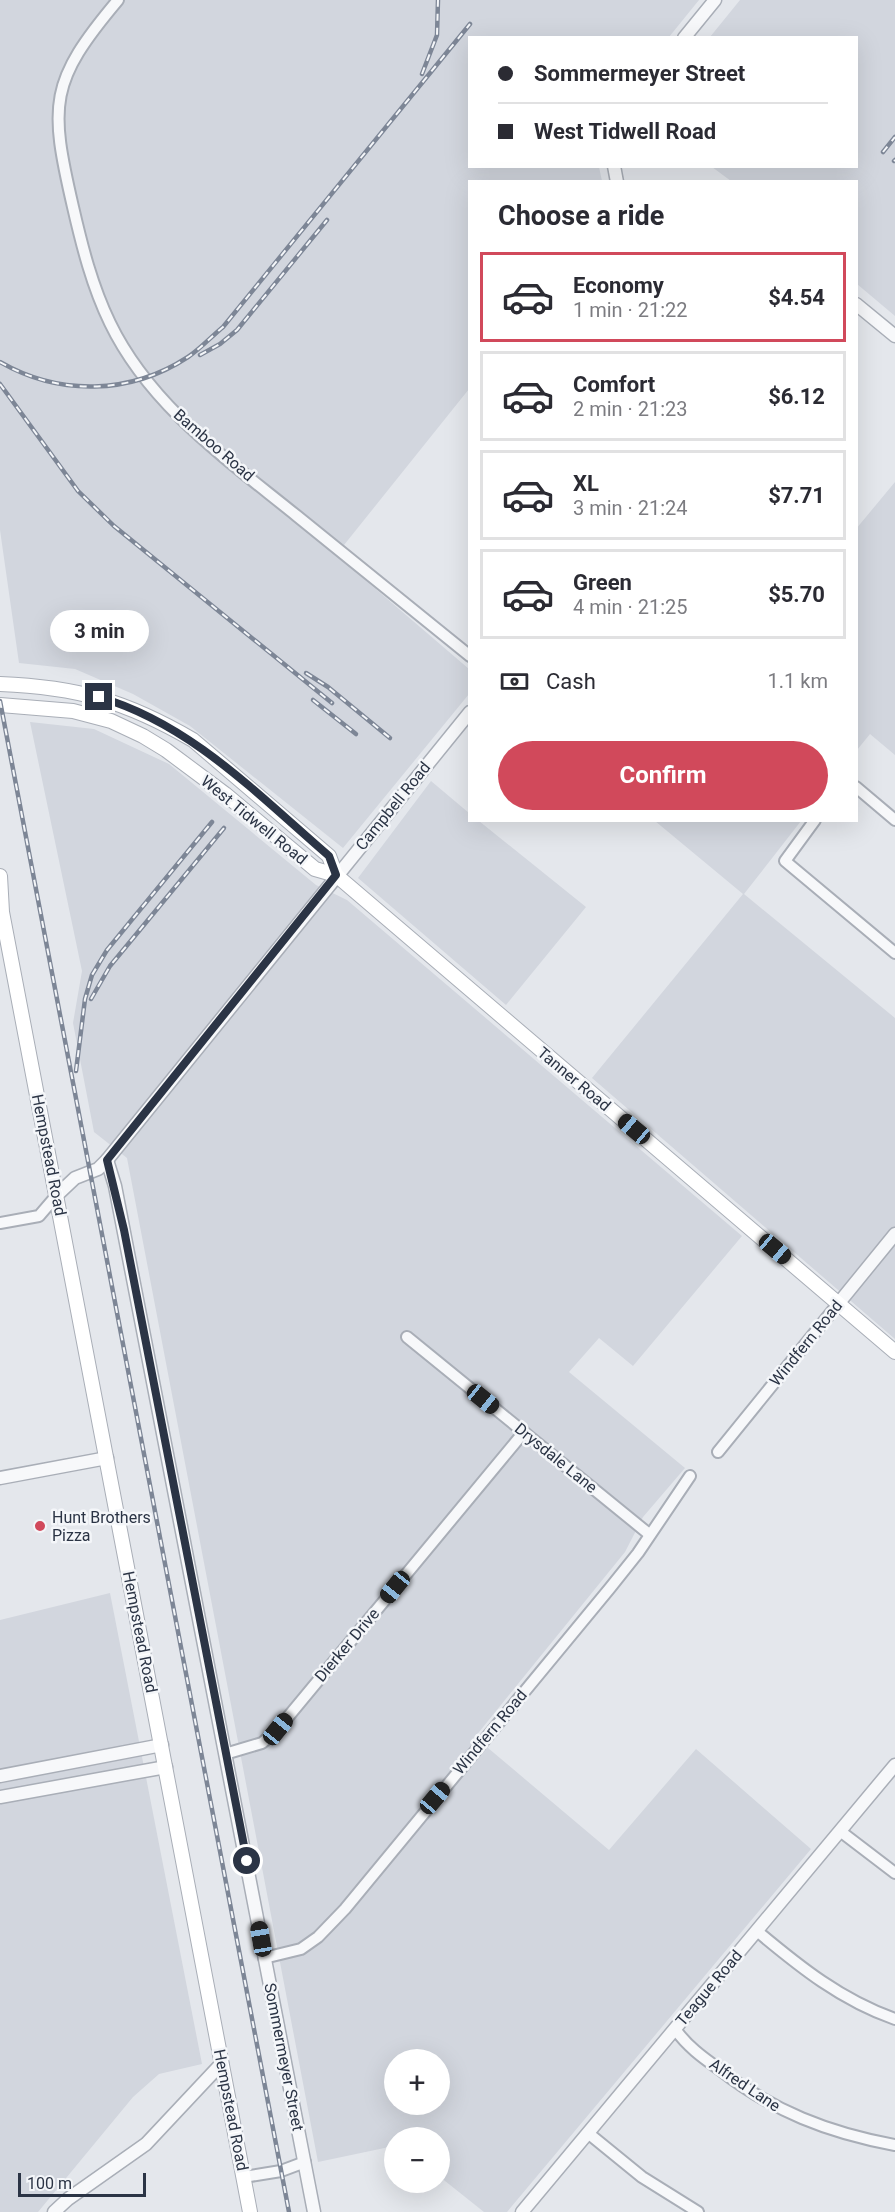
<!DOCTYPE html>
<html lang="en">
<head>
<meta charset="utf-8">
<style>
	body { margin:0; font-family:Roboto,sans-serif; background:#f7f7f7; color:#2b2b33; height:100vh; display:flex; flex-direction:column; font-size:22px; white-space:nowrap }
	* { box-sizing:border-box; margin:0 }
	p { font-size:20px; color:#7c7c81 }
	.icon { flex:none; width:33px; height:33px; fill:none; stroke:currentColor; stroke-width:2; stroke-linecap:round; stroke-linejoin:round }
	.map { position:relative; flex:1; overflow:hidden }
	.details { position:absolute; left:468px; top:180px; width:390px; height:642px; display:flex; flex-direction:column; background:#fff; border-radius:0px; box-shadow:0 6px 24px #0002 }
	.details>* { flex:none }
	.hud { position:absolute; left:468px; top:36px; width:390px; height:132px; border-radius:0px; box-shadow:0 6px 24px #0002; display:grid; align-content:center; height:132px; padding:0 30px; background:#fff }
	.controls { position:absolute; left:384px; top:2049px; display:grid; gap:12px }
	.controls a { display:grid; place-items:center; width:66px; height:66px; border-radius:50%; background:#fff; box-shadow:0 6px 24px #0002; font-size:30px }
	.scale { position:absolute; left:18px; bottom:15px; width:128px; box-sizing:border-box; padding-left:6px; border:3px solid #2b3445; border-top:0; font-size:16px; line-height:21px; white-space:nowrap; color:#2b3445; -webkit-text-stroke:4px #f4f6f9; paint-order:stroke }
	.end { position:absolute; width:27px; height:27px; margin:-14px; border:8px solid #2b3445; background:#fff; box-shadow:0 0 0 3px #fff }
	.from { border-radius:50% }
	.bubble { position:absolute; height:42px; border-radius:21px; background:#fff; box-shadow:0 6px 24px #0002; font-size:20px; font-weight:700; line-height:42px; text-align:center }
	.car { position:absolute; width:18px; height:36px; margin:-18px -9px; border-radius:8px; box-shadow:0 0 4px 2px #0007; background:linear-gradient(#222 24%,#8ab4d8 0 40%,#222 0 76%,#8ab4d8 0 86%,#222 0) }
	.hud b { display:flex; align-items:center; gap:21px; height:57px; font-size:22px }
	.hud b+b { border-top:2px solid #e1e1e2 }
	.hud i { width:15px; height:15px; background:#2b2b33 }
	ul { padding:0; list-style:none }
	li { display:flex; align-items:center; gap:18px; height:90px; margin:0 12px 9px; padding:0 18px; border:3px solid #e1e1e2; border-radius:0px }
	li div { flex:1 }
	li b { display:block; font-size:22px }
	li em { font-style:normal; font-weight:700 }
	li.current { border-color:#d1495b }
	li>.icon { width:54px; height:54px; stroke-width:1.5 }
	h2 { padding:0 30px; font-size:27px; line-height:72px }
	.pay { display:flex; align-items:center; gap:15px; height:66px; padding:0 30px; font-size:22px }
	.pay p { margin-inline-start:auto }
	.action { display:flex; gap:12px; margin-top:auto; padding:12px 30px }
	.action a { flex:1; height:69px; border-radius:36px; background:#d1495b; color:#fff; font-size:24px; font-weight:700; line-height:69px; text-align:center }
	.map>svg:first-child { display:block }
	.built { fill:#d2d6de; fill-rule:evenodd }
	.lines { fill:none; stroke-linecap:round; stroke-linejoin:round }
	.minor-casing { stroke:#a9aeb7; stroke-width:14 }
	.tertiary-casing { stroke:#a9aeb7; stroke-width:15 }
	.secondary-casing { stroke:#a9aeb7; stroke-width:16 }
	.minor { stroke:#f7f8fa; stroke-width:10 }
	.tertiary { stroke:#f7f8fa; stroke-width:12 }
	.secondary { stroke:#fff; stroke-width:14 }
	.rail-casing { stroke:#7d8696; stroke-width:4.5 }
	.rail { stroke:#f4f6f9; stroke-width:2; stroke-dasharray:7; stroke-linecap:butt }
	.route { stroke:#2b3445; stroke-width:8 }
	.poi-dot { fill:#d1495b; stroke:#f4f6f9; stroke-width:2 }
	.labels { text-anchor:middle; dominant-baseline:central; stroke-width:5; stroke-linejoin:round; paint-order:stroke }
	.street-label { font-size:16px; fill:#2b3445; stroke:#f4f6f9 }
	.poi-label { font-size:16px; fill:#2b3445; stroke:#f4f6f9; text-anchor:start }
</style>
</head>
<body>
<div class="map">
<svg width="895" height="2212" viewBox="0 0 895 2212">
	<rect width="100%" height="100%" fill="#e4e7ec"/>
	<g class="built">
		<path d="M0,0H699L669,37L470,38V166L599,167L602,181L470,182L469,389L336,555L469,669V694L343,848L190,726L133,694L75,669L19,663L0,530Z"/>
		<path d="M740,0H895V316L857,284L856,182L731,181L712,167L856,166V38L710,37Z"/>
		<path d="M895,482V755L870,734L857,750L856,529Z"/>
		<path d="M30,722L94,729L169,764L316,885L347,900L742,1236L633,1366L599,1338L569,1372L685,1468L643,1517L625,1552L475,1737L609,1850L696,1749L811,1849L507,2212H484L440,2177V2138H394V2146L318,2162L127,1158L94,1132L73,1023L82,971ZM394,2060H440V2104H394Z"/>
		<path d="M431,781L469,813L470,820L479,821L586,907L506,1005L358,878Z"/>
		<path d="M655,821H801L744,894L895,1018V1339L592,1078L743,894Z"/>
		<path d="M110,1593L202,2064L159,2074L133,2097L38,2212H0V1620Z"/>
	</g>
	<g class="lines">
		<g class="minor-casing">
			<g id="minor">
				<path d="M118,0C49,82 49,104 73,207C82,246 92,286 110,323C150,406 228,460 297,516C355,563 412,609 470,656"/>
				<path d="M856,787L895,820"/>
				<path d="M815,820L785,861L895,953"/>
				<path d="M0,1223L39,1216L57,1195"/>
				<path d="M407,1337L649,1534"/>
				<path d="M718,1452L838,1304"/>
				<path d="M225,1754L262,1743L278,1729L524,1432"/>
				<path d="M840,1831L895,1873"/>
				<path d="M757,1931C800,1967 841,2000 895,2019"/>
				<path d="M264,1958L301,1949L318,1937L345,1909L610,1588L638,1553L690,1476"/>
				<path d="M675,2029C687,2046 702,2057 719,2069C772,2111 829,2133 895,2145"/>
				<path d="M588,2133L642,2177L698,2212"/>
				<path d="M244,2177L281,2171L305,2162"/>
			</g>
		</g>
		<g class="tertiary-casing">
			<g id="tertiary">
				<path d="M684,38L715,0"/>
				<path d="M614,166L617,182"/>
				<path d="M856,304L895,336"/>
				<path d="M107,1160L115,1186L314,2212"/>
				<path d="M57,1195L75,1178L98,1169L107,1160L470,712"/>
				<path d="M838,1304L895,1234"/>
				<path d="M0,1478L107,1458"/>
				<path d="M0,1776L162,1745"/>
				<path d="M0,1797L166,1767"/>
				<path d="M54,2212L68,2199L146,2144L222,2063"/>
				<path d="M522,2212L895,1765"/>
			</g>
		</g>
		<g class="secondary-casing">
			<g id="secondary">
				<path d="M0,684C77,687 126,701 193,740L329,856L336,875"/>
				<path d="M0,705L73,711L111,721L143,736L166,750L225,794L315,869L336,875L895,1352"/>
				<path d="M0,876L2,912L250,2212"/>
			</g>
		</g>
		<use href="#minor" class="minor"/>
		<use href="#tertiary" class="tertiary"/>
		<use href="#secondary" class="secondary"/>
		<g class="rail-casing">
			<g id="rail">
				<path d="M422,74L437,35L438,0"/>
				<path d="M883,152L895,137"/>
				<path d="M894,161L895,160"/>
				<path d="M200,355L220,344L237,330L327,220"/>
				<path d="M0,362C59,396 130,395 188,357C200,349 211,337 223,327L470,24"/>
				<path d="M0,384L78,491L114,526L332,703"/>
				<path d="M306,673L328,687L390,738"/>
				<path d="M313,700L356,734"/>
				<path d="M0,701L289,2212"/>
				<path d="M91,999L110,966L224,828"/>
				<path d="M76,1071L85,999L92,975L107,950L212,822"/>
			</g>
		</g>
		<use href="#rail" class="rail"/>
	</g>
	<g class="lines">
		<path class="route" d="M99,697C191,724 258,795 329,856L336,875L107,1160L124,1230L247,1861"/>
	</g>
	<circle class="poi-dot" cx="40" cy="1526" r="6"/>
	<g class="labels">
		<g class="street-label">
			<text transform="translate(214 445) rotate(41)">Bamboo Road</text>
			<text transform="translate(393 806) rotate(-51)">Campbell Road</text>
			<text transform="translate(254 820) rotate(39)">West Tidwell Road</text>
			<text transform="translate(574 1079) rotate(40)">Tanner Road</text>
			<text transform="translate(49 1155) rotate(79)">Hempstead Road</text>
			<text transform="translate(806 1343) rotate(-51)">Windfern Road</text>
			<text transform="translate(556 1458) rotate(39)">Drysdale Lane</text>
			<text transform="translate(140 1632) rotate(79)">Hempstead Road</text>
			<text transform="translate(347 1645) rotate(-50)">Dierker Drive</text>
			<text transform="translate(490 1732) rotate(-50)">Windfern Road</text>
			<text transform="translate(709 1988) rotate(-50)">Teague Road</text>
			<text transform="translate(284 2057) rotate(79)">Sommermeyer Street</text>
			<text transform="translate(745 2085) rotate(34)">Alfred Lane</text>
			<text transform="translate(231 2110) rotate(79)">Hempstead Road</text>
		</g>
		<g class="poi-label">
			<text x="52" y="1517">Hunt Brothers<tspan x="52" dy="18">Pizza</tspan></text>
		</g>
	</g>
</svg>
<div class="controls">
<a>+</a>
<a>−</a>
</div>
<div class="scale">100 m</div>
<i class="end from" style="left:247px;top:1861px"></i>
<i class="end" style="left:99px;top:697px"></i>
<div class="bubble" style="left:50px;top:610px;width:99px">3 min</div>
<i class="car" style="left:634px;top:1129px;rotate:310deg"></i>
<i class="car" style="left:775px;top:1249px;rotate:130deg"></i>
<i class="car" style="left:483px;top:1399px;rotate:129deg"></i>
<i class="car" style="left:395px;top:1587px;rotate:219deg"></i>
<i class="car" style="left:278px;top:1729px;rotate:39deg"></i>
<i class="car" style="left:435px;top:1798px;rotate:40deg"></i>
<i class="car" style="left:261px;top:1939px;rotate:350deg"></i>
<div class="hud">
<b><i class="from"></i>Sommermeyer Street</b>
<b><i></i>West Tidwell Road</b>
</div>
<section class="details">
<h2>Choose a ride</h2>
<ul>
<li class="current"><svg class="icon" aria-label="car" viewBox="0 0 24 24"><path d="M5 17H2v-5l4-1 3-4h7l3 4 3 1v5h-3M9 17h6M6 11h13"/><circle cx="7" cy="17" r="2"/><circle cx="17" cy="17" r="2"/></svg><div><b>Economy</b><p>1 min · 21:22</p></div><em>$4.54</em></li>
<li><svg class="icon" aria-label="car" viewBox="0 0 24 24"><path d="M5 17H2v-5l4-1 3-4h7l3 4 3 1v5h-3M9 17h6M6 11h13"/><circle cx="7" cy="17" r="2"/><circle cx="17" cy="17" r="2"/></svg><div><b>Comfort</b><p>2 min · 21:23</p></div><em>$6.12</em></li>
<li><svg class="icon" aria-label="car" viewBox="0 0 24 24"><path d="M5 17H2v-5l4-1 3-4h7l3 4 3 1v5h-3M9 17h6M6 11h13"/><circle cx="7" cy="17" r="2"/><circle cx="17" cy="17" r="2"/></svg><div><b>XL</b><p>3 min · 21:24</p></div><em>$7.71</em></li>
<li><svg class="icon" aria-label="car" viewBox="0 0 24 24"><path d="M5 17H2v-5l4-1 3-4h7l3 4 3 1v5h-3M9 17h6M6 11h13"/><circle cx="7" cy="17" r="2"/><circle cx="17" cy="17" r="2"/></svg><div><b>Green</b><p>4 min · 21:25</p></div><em>$5.70</em></li>
</ul>
<div class="pay"><svg class="icon" aria-label="cash" viewBox="0 0 24 24"><path d="M3 7h18v10H3z"/><circle cx="12" cy="12" r="2"/></svg>Cash<p>1.1 km</p></div>
<div class="action"><a>Confirm</a></div>
</section>
</div>
</body>
</html>
